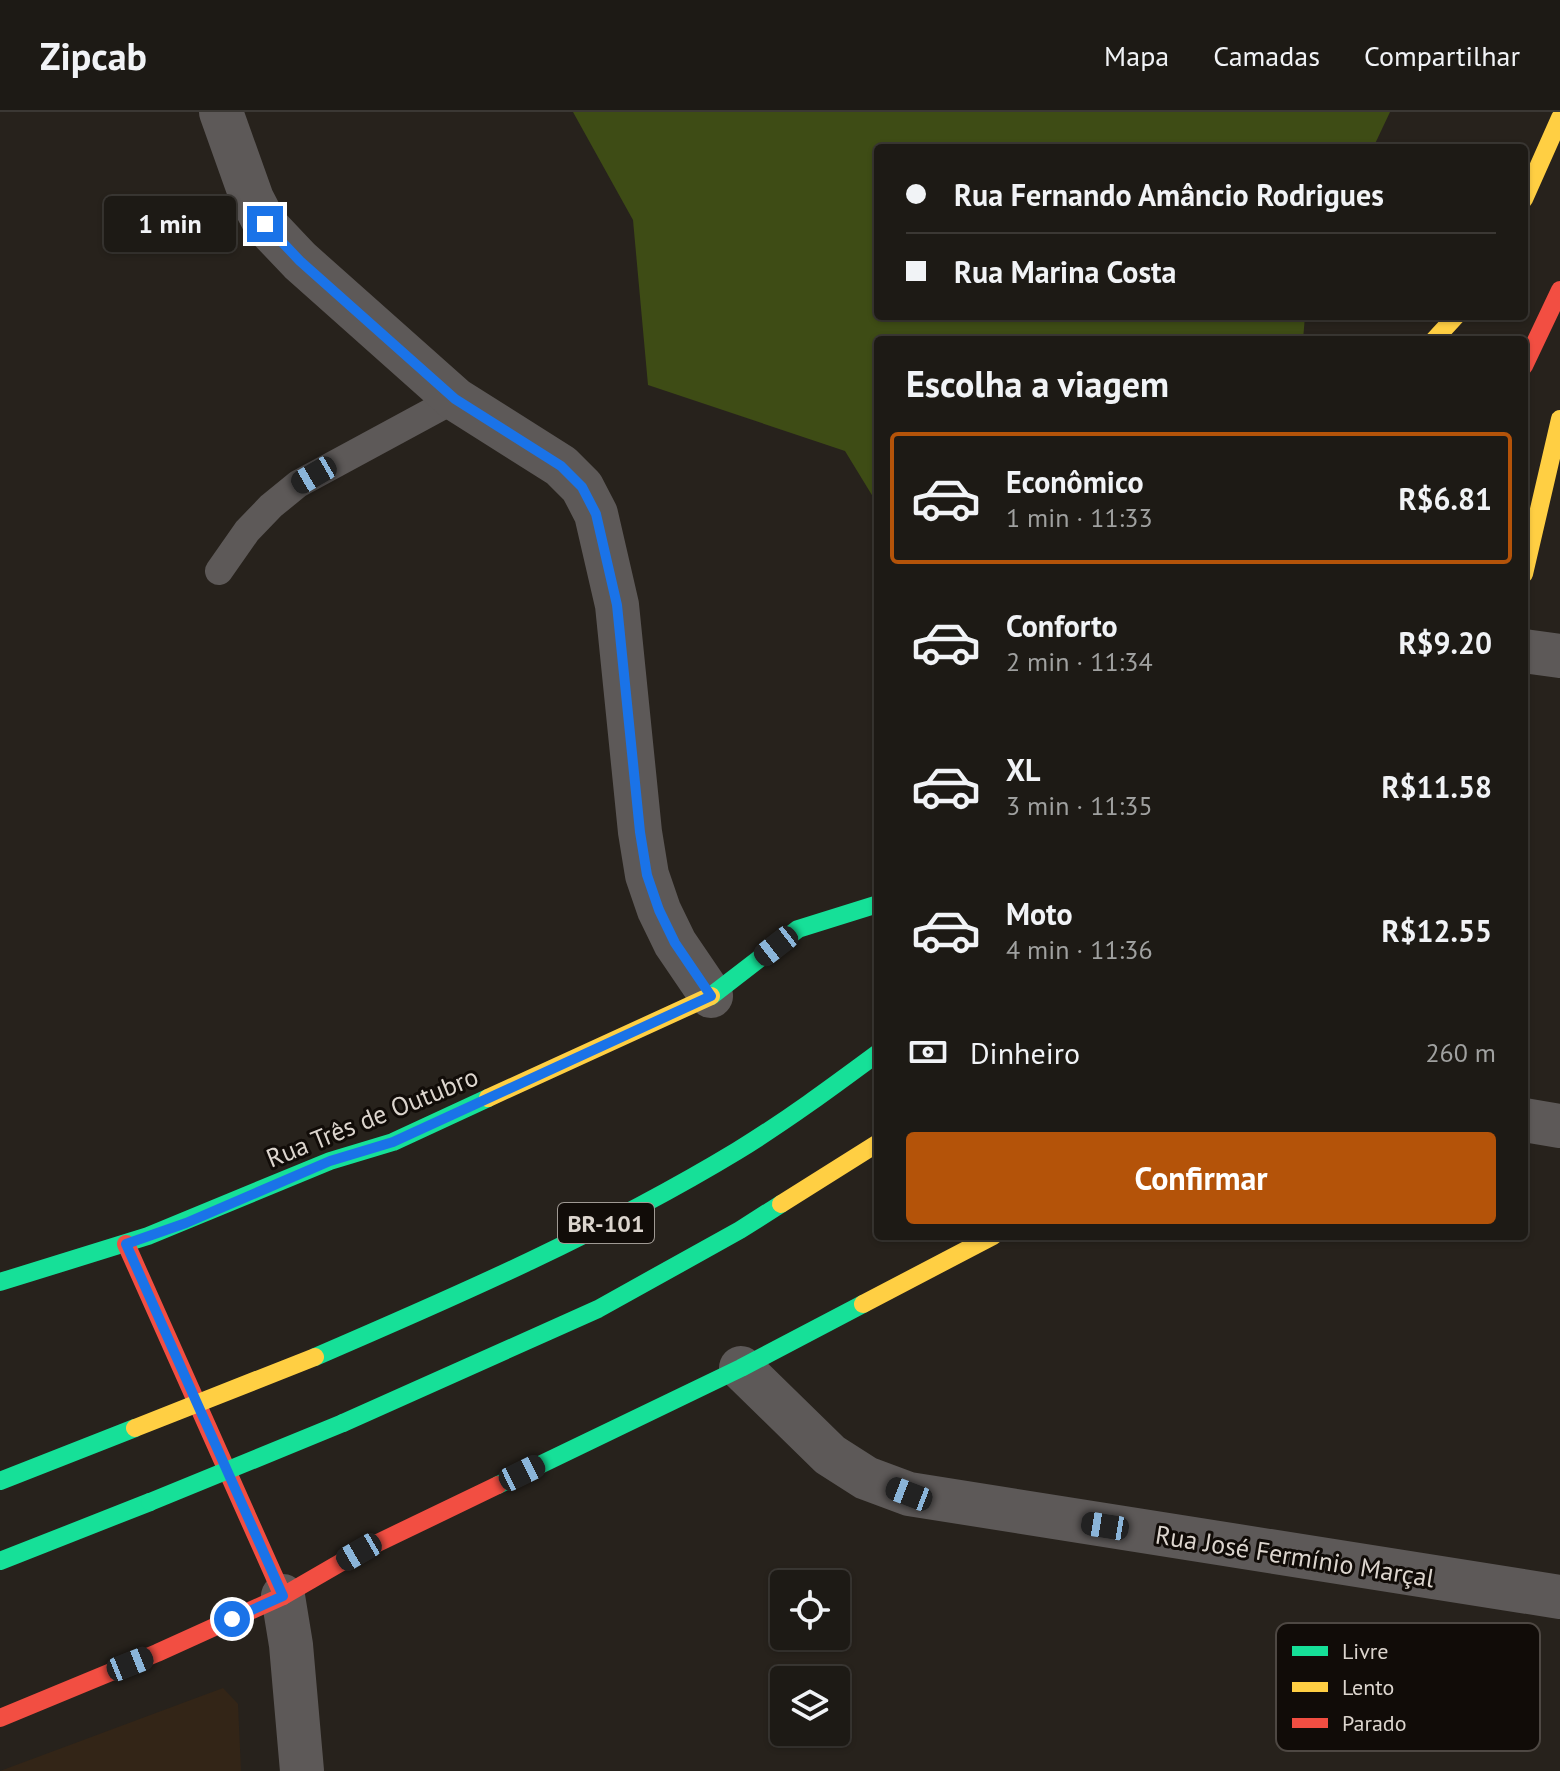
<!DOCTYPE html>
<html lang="pt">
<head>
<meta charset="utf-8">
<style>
	body { margin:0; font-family:"PT Sans",sans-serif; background:#2a2722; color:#f1f3f6; height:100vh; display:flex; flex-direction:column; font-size:30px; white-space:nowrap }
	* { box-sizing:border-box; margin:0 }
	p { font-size:26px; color:#a0a1a0 }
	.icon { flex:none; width:44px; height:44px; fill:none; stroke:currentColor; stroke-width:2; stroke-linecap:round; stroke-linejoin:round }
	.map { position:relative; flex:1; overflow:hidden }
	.drawer { position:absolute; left:874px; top:224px; width:654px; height:904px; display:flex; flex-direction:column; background:#1d1a15; border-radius:8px; box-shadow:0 2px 6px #0004,0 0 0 2px #3b3834 }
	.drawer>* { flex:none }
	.guide { position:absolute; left:874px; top:32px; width:654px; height:176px; border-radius:8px; box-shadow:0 2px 6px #0004,0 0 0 2px #3b3834; display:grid; align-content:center; height:176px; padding:0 32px; background:#1d1a15 }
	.tools { position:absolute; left:770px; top:1458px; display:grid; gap:16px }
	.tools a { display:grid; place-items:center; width:80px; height:80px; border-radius:8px; background:#1d1a15; box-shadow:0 2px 6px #0004,0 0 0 2px #3b3834; font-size:40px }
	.end { position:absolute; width:36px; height:36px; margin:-18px; border:10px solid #1a73e8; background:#fff; box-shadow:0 0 0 4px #fff }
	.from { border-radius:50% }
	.bubble { position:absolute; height:56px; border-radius:8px; background:#1d1a15; box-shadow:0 2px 6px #0004,0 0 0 2px #3b3834; font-size:26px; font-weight:700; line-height:56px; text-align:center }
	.car { position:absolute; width:24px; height:48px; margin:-24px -12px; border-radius:10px; box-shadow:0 0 6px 2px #0007; background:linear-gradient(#222 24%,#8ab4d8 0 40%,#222 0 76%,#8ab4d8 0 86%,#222 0) }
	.guide b { display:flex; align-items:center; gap:28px; height:76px; font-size:30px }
	.guide b+b { border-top:2px solid #3b3834 }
	.guide i { width:20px; height:20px; background:#f1f3f6 }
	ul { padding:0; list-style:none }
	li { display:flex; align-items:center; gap:24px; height:132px; margin:0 16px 12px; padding:0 16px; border:4px solid transparent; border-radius:8px }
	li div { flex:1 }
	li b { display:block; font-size:30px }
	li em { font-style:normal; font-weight:700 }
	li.current { border-color:#b45309 }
	li>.icon { width:72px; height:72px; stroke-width:1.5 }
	h2 { padding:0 32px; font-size:36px; line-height:96px }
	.pay { display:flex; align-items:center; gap:20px; height:88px; padding:0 32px; font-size:30px }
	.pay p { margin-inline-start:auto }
	.button { display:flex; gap:16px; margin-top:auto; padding:16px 32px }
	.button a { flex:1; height:92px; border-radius:8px; background:#b45309; color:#fff; font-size:32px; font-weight:700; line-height:92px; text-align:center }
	header { display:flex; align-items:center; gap:48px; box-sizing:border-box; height:112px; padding:0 40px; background:#1d1a15; border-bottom:2px solid #3b3834 }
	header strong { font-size:38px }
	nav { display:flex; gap:44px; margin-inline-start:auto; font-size:28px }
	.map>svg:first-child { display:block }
	.built { fill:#332517 }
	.forest { fill:#3e4c15 }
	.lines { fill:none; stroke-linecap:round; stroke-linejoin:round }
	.lane { stroke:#5d5958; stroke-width:28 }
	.street { stroke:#5d5958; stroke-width:44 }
	.fast { stroke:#16e098; stroke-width:18 }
	.slow { stroke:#ffcf43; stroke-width:18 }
	.jam { stroke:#f24e42; stroke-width:18 }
	.fast-bridge { stroke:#16e098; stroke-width:18 }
	.slow-bridge { stroke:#ffcf43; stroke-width:18 }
	.route { stroke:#1a73e8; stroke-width:10 }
	.labels { text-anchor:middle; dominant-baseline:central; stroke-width:6; stroke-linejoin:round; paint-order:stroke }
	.shield { fill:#110c08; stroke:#9f9993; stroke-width:2 }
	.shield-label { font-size:24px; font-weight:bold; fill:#dcd5ce }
	.street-label { font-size:26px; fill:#dcd5ce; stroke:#110c08 }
	.key { fill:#110c08; stroke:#4e4843; stroke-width:2 }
	.key-label { font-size:22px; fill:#dcd5ce }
</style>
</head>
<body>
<header>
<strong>Zipcab</strong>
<nav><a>Mapa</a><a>Camadas</a><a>Compartilhar</a></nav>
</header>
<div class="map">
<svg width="1560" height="1659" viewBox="0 0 1560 1659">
	<rect width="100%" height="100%" fill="#27221c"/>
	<path class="built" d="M223,1576L238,1592L241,1659H0Z"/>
	<path class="forest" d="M573,0H1390L1373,36H878V204H1305L1303,228H878V393L845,339L648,273L633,108Z"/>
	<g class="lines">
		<path class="lane" d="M219,459L247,419L271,394L298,372L455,287"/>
		<g class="street">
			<path d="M221,0L252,87L265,112L300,149L455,287L561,354L582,375L596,402L617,493L640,720L647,763L659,798L675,831L711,884"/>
			<path d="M1524,539L1560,544"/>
			<path d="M1524,1008L1560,1014"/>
			<path d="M741,1256L830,1343L866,1366L909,1382L1560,1485"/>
			<path d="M283,1484L291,1533L302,1659"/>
		</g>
		<g class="fast">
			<path d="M711,884L798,817L878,792"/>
			<path d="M0,1170L148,1124L330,1049L393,1030L488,986"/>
			<path d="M315,1245C459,1183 603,1120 737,1039C786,1009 832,975 878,941"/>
			<path d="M343,1311L598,1197L740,1118L781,1092"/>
			<path d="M0,1369L135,1316"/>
			<path d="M498,1373L741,1256L863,1192"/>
			<path d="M0,1449L150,1390"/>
		</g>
		<g class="slow">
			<path d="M1524,87L1560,6"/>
			<path d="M1434,228L1456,204"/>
			<path d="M1524,462L1560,307"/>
			<path d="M488,986L711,884"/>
			<path d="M781,1092L878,1031"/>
			<path d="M863,1192L993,1124"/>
		</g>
		<g class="jam">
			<path d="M1524,254L1560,178"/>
			<path d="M126,1132L283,1484"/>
			<path d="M0,1606L157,1541L283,1484L359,1440L498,1373"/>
		</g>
		<path class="fast-bridge" d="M150,1390L343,1311"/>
		<path class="slow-bridge" d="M135,1316L315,1245"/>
	</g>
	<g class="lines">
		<path class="route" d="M232,1507L283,1484L126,1132L186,1111L330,1049L393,1030L711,884L675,831L659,798L647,763L640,720L617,493L596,402L582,375L561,354L455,287L300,149L265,112"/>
	</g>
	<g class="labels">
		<rect class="shield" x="558" y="1091" width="96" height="40" rx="6"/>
		<g class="shield-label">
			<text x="606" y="1111">BR-101</text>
		</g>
		<g class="street-label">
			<text transform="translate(372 1005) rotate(-22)">Rua Três de Outubro</text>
			<text transform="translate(1295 1444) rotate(9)">Rua José Fermínio Marçal</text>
		</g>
	</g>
	<rect x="1276" y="1511" width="264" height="128" rx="12" class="key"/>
	<rect x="1292" y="1534" width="36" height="10" fill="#16e098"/>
	<rect x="1292" y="1570" width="36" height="10" fill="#ffcf43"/>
	<rect x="1292" y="1606" width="36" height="10" fill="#f24e42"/>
	<g class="key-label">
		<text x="1342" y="1547">Livre</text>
		<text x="1342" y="1583">Lento</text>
		<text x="1342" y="1619">Parado</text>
	</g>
</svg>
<div class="tools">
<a><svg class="icon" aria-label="locate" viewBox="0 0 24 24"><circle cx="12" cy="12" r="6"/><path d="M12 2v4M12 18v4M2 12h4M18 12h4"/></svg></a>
<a><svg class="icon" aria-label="layers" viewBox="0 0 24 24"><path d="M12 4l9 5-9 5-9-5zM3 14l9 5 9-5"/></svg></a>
</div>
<i class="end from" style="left:232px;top:1507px"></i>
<i class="end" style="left:265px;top:112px"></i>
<div class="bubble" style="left:104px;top:84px;width:132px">1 min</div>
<i class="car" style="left:314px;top:363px;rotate:240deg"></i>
<i class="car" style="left:776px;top:834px;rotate:232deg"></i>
<i class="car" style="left:522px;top:1361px;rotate:64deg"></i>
<i class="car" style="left:909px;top:1382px;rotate:291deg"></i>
<i class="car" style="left:1105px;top:1414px;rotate:279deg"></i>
<i class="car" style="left:359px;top:1440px;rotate:240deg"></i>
<i class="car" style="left:130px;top:1552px;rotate:68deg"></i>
<div class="guide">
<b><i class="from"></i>Rua Fernando Amâncio Rodrigues</b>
<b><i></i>Rua Marina Costa</b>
</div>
<section class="drawer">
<h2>Escolha a viagem</h2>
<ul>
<li class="current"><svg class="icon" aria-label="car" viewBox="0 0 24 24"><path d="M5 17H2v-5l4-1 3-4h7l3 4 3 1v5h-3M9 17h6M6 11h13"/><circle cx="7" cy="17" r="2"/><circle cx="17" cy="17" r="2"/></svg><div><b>Econômico</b><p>1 min · 11:33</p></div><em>R$6.81</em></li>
<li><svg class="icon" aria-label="car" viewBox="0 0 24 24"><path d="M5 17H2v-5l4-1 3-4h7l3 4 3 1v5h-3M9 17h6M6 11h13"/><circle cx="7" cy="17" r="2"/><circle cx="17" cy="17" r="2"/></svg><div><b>Conforto</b><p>2 min · 11:34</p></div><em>R$9.20</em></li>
<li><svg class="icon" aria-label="car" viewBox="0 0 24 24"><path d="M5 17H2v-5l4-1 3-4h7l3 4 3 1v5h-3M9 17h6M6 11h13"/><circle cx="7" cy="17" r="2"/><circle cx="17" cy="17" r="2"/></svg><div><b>XL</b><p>3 min · 11:35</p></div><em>R$11.58</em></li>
<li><svg class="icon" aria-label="car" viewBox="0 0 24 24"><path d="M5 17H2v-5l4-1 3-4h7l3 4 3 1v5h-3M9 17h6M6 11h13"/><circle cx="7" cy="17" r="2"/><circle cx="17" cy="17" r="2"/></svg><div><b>Moto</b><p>4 min · 11:36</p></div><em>R$12.55</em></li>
</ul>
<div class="pay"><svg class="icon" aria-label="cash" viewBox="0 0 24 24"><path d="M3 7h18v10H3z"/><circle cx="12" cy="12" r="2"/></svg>Dinheiro<p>260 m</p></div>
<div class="button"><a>Confirmar</a></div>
</section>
</div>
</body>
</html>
